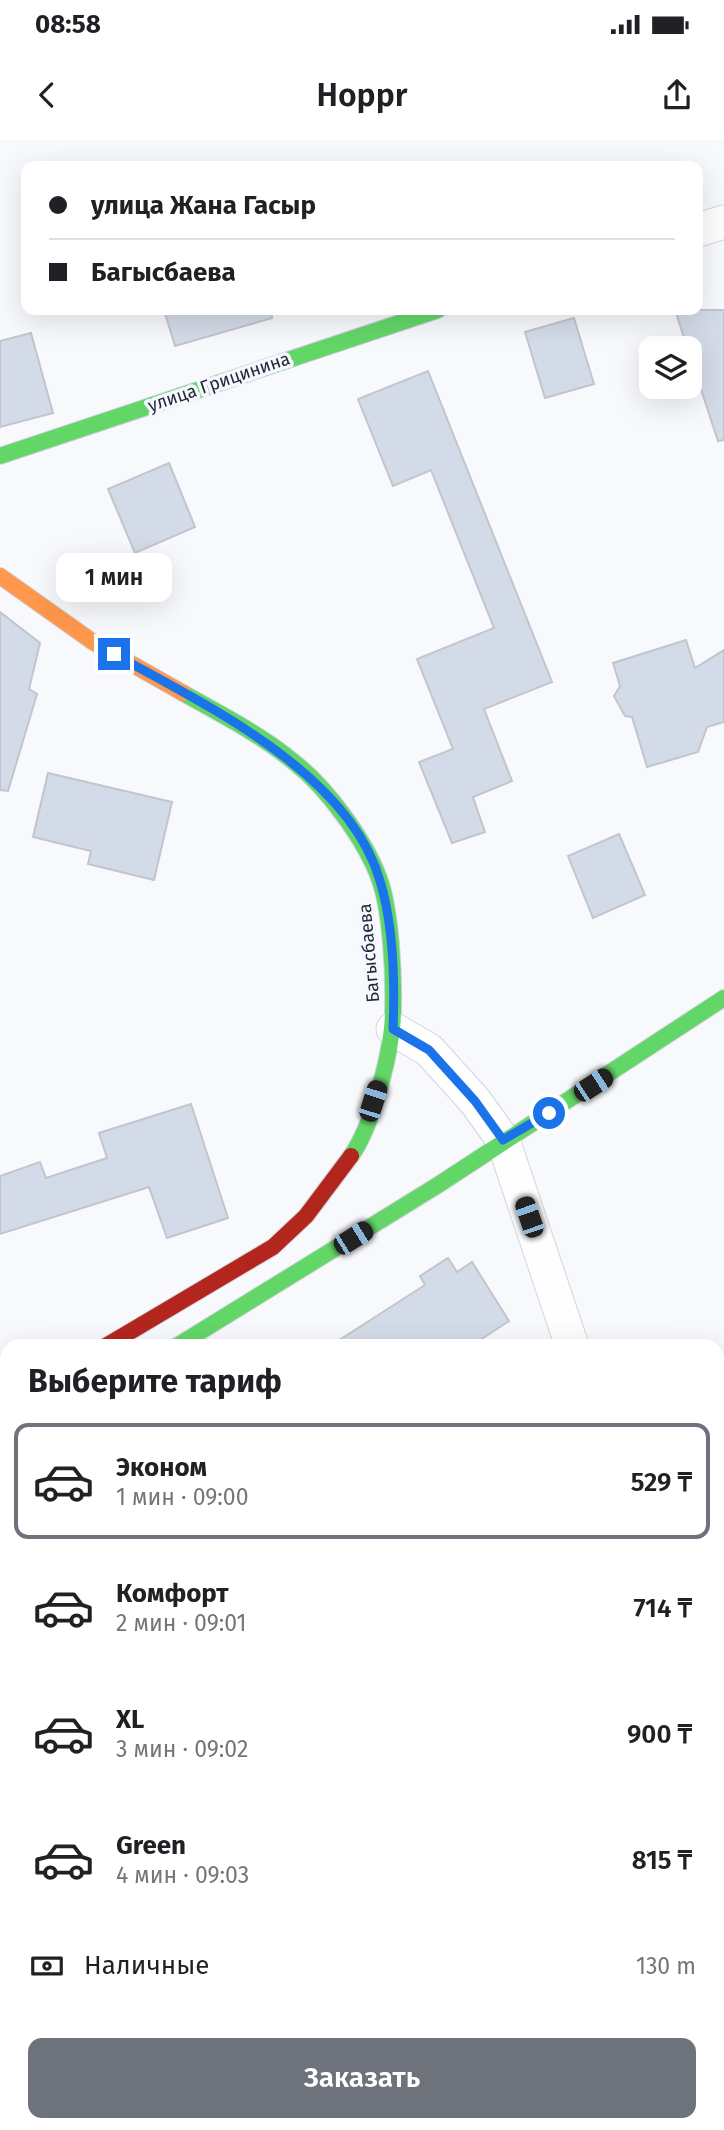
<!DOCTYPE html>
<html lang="ru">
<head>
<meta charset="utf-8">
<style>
	body { margin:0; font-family:"Fira Sans",sans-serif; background:#f2f2f2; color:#202124; height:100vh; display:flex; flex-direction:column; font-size:26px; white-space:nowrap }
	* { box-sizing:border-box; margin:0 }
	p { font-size:23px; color:#757577 }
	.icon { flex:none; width:38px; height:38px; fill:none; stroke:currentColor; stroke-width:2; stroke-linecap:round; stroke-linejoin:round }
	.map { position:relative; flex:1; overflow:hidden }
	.panel { position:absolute; left:0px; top:1199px; width:724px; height:793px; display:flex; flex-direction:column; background:#fff; border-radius:21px 21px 0 0; box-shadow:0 7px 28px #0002 }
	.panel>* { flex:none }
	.hud { position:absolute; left:21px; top:21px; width:682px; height:154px; border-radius:14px; box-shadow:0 7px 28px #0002; display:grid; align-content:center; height:154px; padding:0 28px; background:#fff }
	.controls { position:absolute; left:639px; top:196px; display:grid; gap:14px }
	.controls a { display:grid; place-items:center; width:63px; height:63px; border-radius:14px; background:#fff; box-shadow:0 7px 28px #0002; font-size:35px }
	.end { position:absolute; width:32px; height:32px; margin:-16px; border:9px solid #1a73e8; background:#fff; box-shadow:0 0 0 4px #fff }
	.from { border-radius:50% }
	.bubble { position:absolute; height:49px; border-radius:14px; background:#fff; box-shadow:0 7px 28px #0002; font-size:23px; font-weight:600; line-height:49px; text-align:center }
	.car { position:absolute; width:21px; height:42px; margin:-21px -10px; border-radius:9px; box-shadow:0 0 5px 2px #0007; background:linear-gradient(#222 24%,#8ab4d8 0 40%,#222 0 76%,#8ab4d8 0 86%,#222 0) }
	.hud b { display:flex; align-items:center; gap:24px; height:66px; font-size:26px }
	.hud b+b { border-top:2px solid #e0e0e0 }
	.hud i { width:18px; height:18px; background:#202124 }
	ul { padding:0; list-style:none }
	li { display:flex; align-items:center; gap:21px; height:116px; margin:0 14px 10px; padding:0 14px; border:4px solid transparent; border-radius:14px }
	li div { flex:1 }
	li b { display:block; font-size:26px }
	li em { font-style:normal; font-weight:600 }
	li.selected { border-color:#6e727b }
	li>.icon { width:63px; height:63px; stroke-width:1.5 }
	h2 { padding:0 28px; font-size:32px; line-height:84px }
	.pay { display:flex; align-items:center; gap:18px; height:77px; padding:0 28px; font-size:26px }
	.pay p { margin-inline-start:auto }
	.button { display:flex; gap:14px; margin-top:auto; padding:14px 28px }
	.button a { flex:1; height:80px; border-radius:14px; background:#6e727b; color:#fff; font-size:28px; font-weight:600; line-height:80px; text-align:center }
	.status { display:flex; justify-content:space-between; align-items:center; height:49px; padding:0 35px; background:#fff; direction:ltr }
	.status svg { height:19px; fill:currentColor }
	header { display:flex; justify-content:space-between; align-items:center; height:91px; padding:0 28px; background:#fff; font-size:32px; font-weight:600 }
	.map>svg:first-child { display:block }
	.building { fill:#d4dbe8; stroke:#c2c5cc; stroke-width:2 }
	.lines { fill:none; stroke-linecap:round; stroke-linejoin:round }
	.street-casing { stroke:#d1d5dc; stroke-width:35 }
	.fast-casing { stroke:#d1d5dc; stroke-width:18 }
	.slow-casing { stroke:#d1d5dc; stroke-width:18 }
	.jam-casing { stroke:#d1d5dc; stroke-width:18 }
	.street { stroke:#fefeff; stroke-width:33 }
	.fast { stroke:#63d668; stroke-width:16 }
	.slow { stroke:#ff974d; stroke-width:16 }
	.jam { stroke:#b3261e; stroke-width:16 }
	.route { stroke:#1a73e8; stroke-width:9 }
	.labels { text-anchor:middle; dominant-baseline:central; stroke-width:7; stroke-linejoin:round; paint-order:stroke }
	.street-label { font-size:18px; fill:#252a36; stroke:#f5f8fe }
</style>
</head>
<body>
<div class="status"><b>08:58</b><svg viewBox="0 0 49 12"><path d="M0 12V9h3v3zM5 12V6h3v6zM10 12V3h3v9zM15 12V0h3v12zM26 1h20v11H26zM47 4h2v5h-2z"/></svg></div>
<header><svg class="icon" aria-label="back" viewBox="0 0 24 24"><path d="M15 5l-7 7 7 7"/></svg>Hoppr<svg class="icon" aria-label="share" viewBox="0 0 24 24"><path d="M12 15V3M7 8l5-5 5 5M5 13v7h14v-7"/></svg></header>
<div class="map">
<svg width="724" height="1990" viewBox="0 0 724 1990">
	<rect width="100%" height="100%" fill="#f7f9fc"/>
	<g class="building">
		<path d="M164,170H271L272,178L175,206Z"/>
		<path d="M675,170H724V300L718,301Z"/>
		<path d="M574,178L594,244L545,258L525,192Z"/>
		<path d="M31,193L53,273L0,287V201Z"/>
		<path d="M428,231L552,542L484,569L512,641L473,657L485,692L452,703L419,622L453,609L417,519L494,488L431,330L393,346L358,259Z"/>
		<path d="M169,323L195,387L135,413L108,349Z"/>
		<path d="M0,472L40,503L29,549L37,554L8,651L0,650Z"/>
		<path d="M686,500L695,528L724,510V582L707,587L698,612L647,627L632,577L625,576L614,556L620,546L613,523Z"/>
		<path d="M48,633L172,662L154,740L88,724L91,711L33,697Z"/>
		<path d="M619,694L645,755L593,778L568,716Z"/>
		<path d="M191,964L228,1078L167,1098L149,1047L0,1094V1036L40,1022L46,1038L107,1018L99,993Z"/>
		<path d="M448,1118L457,1132L472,1122L509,1181L471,1206H330L425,1145L420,1136Z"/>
	</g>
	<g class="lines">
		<g class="street-casing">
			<g id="street">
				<path d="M698,90L724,82"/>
				<path d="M393,889L429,910L475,961L503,1000L572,1206"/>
				<path d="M0,1325L7,1320"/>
				<path d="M718,1522L724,1518"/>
				<path d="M718,1661L724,1684"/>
				<path d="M0,1906L7,1902"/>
				<path d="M300,1990L305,1984"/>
			</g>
		</g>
		<g class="fast-casing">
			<g id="fast">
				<path d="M0,316L438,170"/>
				<path d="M183,553C220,574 262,595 295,623C327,648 365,700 379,738C391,770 394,835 393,870C393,908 373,985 351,1016"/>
				<path d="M177,1206L438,1045L724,858"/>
				<path d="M0,1261L7,1258"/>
			</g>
		</g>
		<g class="slow-casing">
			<path id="slow" d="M0,436L93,502L183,553"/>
		</g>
		<g class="jam-casing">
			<path id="jam" d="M106,1206L273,1107L306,1076L351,1016"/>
		</g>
		<use href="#street" class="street"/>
		<use href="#fast" class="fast"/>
		<use href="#slow" class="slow"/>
		<use href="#jam" class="jam"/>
	</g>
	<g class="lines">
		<path class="route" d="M114,514C205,565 349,632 380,741C394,787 395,841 393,889L429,910L475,961L503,1000L549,973"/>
	</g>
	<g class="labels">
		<g class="street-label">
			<text transform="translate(219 242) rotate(-19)">улица Грицинина</text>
			<text transform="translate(369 813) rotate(-95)">Багысбаева</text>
		</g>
	</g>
</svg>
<div class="controls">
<a><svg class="icon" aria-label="layers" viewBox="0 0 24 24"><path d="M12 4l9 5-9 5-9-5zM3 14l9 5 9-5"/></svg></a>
</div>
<i class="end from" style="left:549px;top:973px"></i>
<i class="end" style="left:114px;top:514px"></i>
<div class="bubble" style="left:56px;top:413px;width:116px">1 мин</div>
<i class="car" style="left:593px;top:945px;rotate:57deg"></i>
<i class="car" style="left:373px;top:961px;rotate:18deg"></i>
<i class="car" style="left:529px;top:1077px;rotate:341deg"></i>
<i class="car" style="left:353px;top:1098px;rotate:58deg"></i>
<div class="hud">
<b><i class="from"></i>улица Жана Гасыр</b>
<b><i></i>Багысбаева</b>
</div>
<section class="panel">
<h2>Выберите тариф</h2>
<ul>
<li class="selected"><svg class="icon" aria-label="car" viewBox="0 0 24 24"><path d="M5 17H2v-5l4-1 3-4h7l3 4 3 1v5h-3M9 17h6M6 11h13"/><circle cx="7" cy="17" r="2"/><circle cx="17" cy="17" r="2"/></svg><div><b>Эконом</b><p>1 мин · 09:00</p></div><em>529 ₸</em></li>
<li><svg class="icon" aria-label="car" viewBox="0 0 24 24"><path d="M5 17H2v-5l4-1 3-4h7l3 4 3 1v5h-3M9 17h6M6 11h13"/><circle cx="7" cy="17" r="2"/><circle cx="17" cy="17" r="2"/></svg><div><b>Комфорт</b><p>2 мин · 09:01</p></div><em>714 ₸</em></li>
<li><svg class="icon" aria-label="car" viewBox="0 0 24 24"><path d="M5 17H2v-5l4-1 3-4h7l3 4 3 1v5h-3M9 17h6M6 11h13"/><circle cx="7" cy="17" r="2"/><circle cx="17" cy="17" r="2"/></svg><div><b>XL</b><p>3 мин · 09:02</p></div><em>900 ₸</em></li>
<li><svg class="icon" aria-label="car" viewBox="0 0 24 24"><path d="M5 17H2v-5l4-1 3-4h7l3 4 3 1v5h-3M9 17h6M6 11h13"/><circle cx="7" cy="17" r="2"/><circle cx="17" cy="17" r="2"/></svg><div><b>Green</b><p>4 мин · 09:03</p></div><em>815 ₸</em></li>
</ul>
<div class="pay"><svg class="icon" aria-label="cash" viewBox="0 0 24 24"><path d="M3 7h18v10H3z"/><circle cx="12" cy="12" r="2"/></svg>Наличные<p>130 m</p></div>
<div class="button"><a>Заказать</a></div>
</section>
</div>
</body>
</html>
